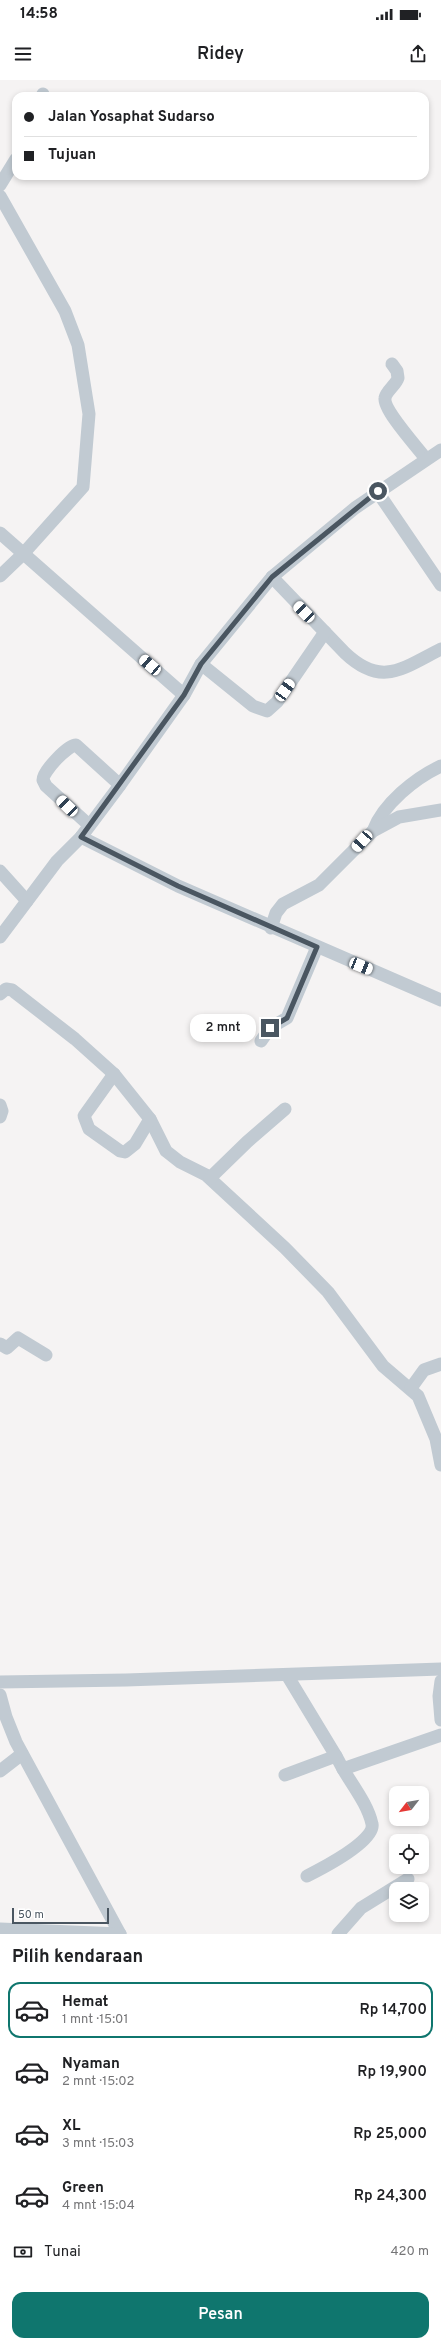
<!DOCTYPE html>
<html lang="id">
<head>
<meta charset="utf-8">
<style>
	body { margin:0; font-family:Overpass,sans-serif; background:#f6f6f6; color:#202124; height:100vh; display:flex; flex-direction:column; font-size:15px; white-space:nowrap }
	* { box-sizing:border-box; margin:0 }
	p { font-size:13px; color:#757577 }
	.icon { flex:none; width:22px; height:22px; fill:none; stroke:currentColor; stroke-width:2; stroke-linecap:round; stroke-linejoin:round }
	.map { position:relative; height:1854px; overflow:hidden }
	.panel { display:flex; flex-direction:column; background:#fff; flex:1 }
	.panel>* { flex:none }
	.hud { position:absolute; left:12px; top:12px; width:417px; height:88px; border-radius:12px; box-shadow:0 2px 6px #0003; display:grid; align-content:center; height:88px; padding:0 12px; background:#fff }
	.needle { width:26px; rotate:239deg }
	.controls { position:absolute; left:389px; top:1706px; display:grid; gap:8px }
	.controls a { display:grid; place-items:center; width:40px; height:40px; border-radius:8px; background:#fff; box-shadow:0 2px 6px #0003; font-size:20px }
	.scale { position:absolute; left:12px; bottom:10px; width:97px; box-sizing:border-box; padding-left:4px; border:2px solid #4a5661; border-top:0; font-size:11px; line-height:14px; white-space:nowrap; color:#4a5661; -webkit-text-stroke:3px #fff; paint-order:stroke }
	.end { position:absolute; width:18px; height:18px; margin:-9px; border:5px solid #4a5661; background:#fff; box-shadow:0 0 0 2px #fff }
	.from { border-radius:50% }
	.bubble { position:absolute; height:28px; border-radius:12px; background:#fff; box-shadow:0 2px 6px #0003; font-size:13px; font-weight:600; line-height:28px; text-align:center }
	.car { position:absolute; width:12px; height:24px; margin:-12px -6px; border-radius:5px; box-shadow:0 0 3px 1px #0007; background:linear-gradient(#fff 24%,#345 0 40%,#fff 0 76%,#345 0 86%,#fff 0) }
	.hud b { display:flex; align-items:center; gap:14px; height:38px; font-size:15px }
	.hud b+b { border-top:1px solid #e0e0e0 }
	.hud i { width:10px; height:10px; background:#202124 }
	ul { padding:0; list-style:none }
	li { display:flex; align-items:center; gap:12px; height:56px; margin:0 8px 6px; padding:0 4px; border:2px solid transparent; border-radius:12px }
	li div { flex:1 }
	li b { display:block; font-size:15px }
	li em { font-style:normal; font-weight:600 }
	li.on { border-color:#0f766e }
	li>.icon { width:36px; height:36px; stroke-width:1.5 }
	h2 { padding:0 12px; font-size:18px; line-height:48px }
	.pay { display:flex; align-items:center; gap:10px; height:44px; padding:0 12px; font-size:15px }
	.pay p { margin-inline-start:auto }
	.cta { display:flex; gap:8px; margin-top:auto; padding:8px 12px }
	.cta a { flex:1; height:46px; border-radius:12px; background:#0f766e; color:#fff; font-size:16px; font-weight:600; line-height:46px; text-align:center }
	.status { display:flex; justify-content:space-between; align-items:center; height:28px; padding:0 20px; background:#fff; direction:ltr }
	.status svg { height:11px; fill:currentColor }
	header { display:flex; justify-content:space-between; align-items:center; height:52px; padding:0 12px; background:#fff; font-size:18px; font-weight:600 }
	.map>svg:first-child { display:block }
	.lines { fill:none; stroke-linecap:round; stroke-linejoin:round }
	.minor { stroke:#c1cad2; stroke-width:13 }
	.route { stroke:#4a5661; stroke-width:5 }
</style>
</head>
<body>
<div class="status"><b>14:58</b><svg viewBox="0 0 49 12"><path d="M0 12V9h3v3zM5 12V6h3v6zM10 12V3h3v9zM15 12V0h3v12zM26 1h20v11H26zM47 4h2v5h-2z"/></svg></div>
<header><svg class="icon" aria-label="menu" viewBox="0 0 24 24"><path d="M4 6h16M4 12h16M4 18h16"/></svg>Ridey<svg class="icon" aria-label="share" viewBox="0 0 24 24"><path d="M12 15V3M7 8l5-5 5 5M5 13v7h14v-7"/></svg></header>
<div class="map">
<svg width="441" height="1854" viewBox="0 0 441 1854">
	<rect width="100%" height="100%" fill="#f5f3f3"/>
	<g class="lines">
		<g class="minor">
			<path d="M42,16L43,14"/>
			<path d="M0,105L16,79"/>
			<path d="M0,116L65,231L78,265L89,334L83,407L23,474L0,496"/>
			<path d="M392,284L397,291L398,298C396,305 386,311 385,318C383,330 418,368 426,379"/>
			<path d="M377,411L441,505"/>
			<path d="M0,453L184,615"/>
			<path d="M272,497L345,573C382,608 403,588 441,569"/>
			<path d="M201,584L253,626L267,631L277,622L325,552"/>
			<path d="M89,745L46,706L43,700C43,691 68,665 76,665L120,705"/>
			<path d="M373,751C383,724 415,698 441,686"/>
			<path d="M81,757L178,806L441,920"/>
			<path d="M0,791L27,821"/>
			<path d="M271,848L276,833L283,824L319,805L373,751L399,737L441,730"/>
			<path d="M0,857L57,781L81,757L120,705L184,615L201,584L272,497L355,428L441,370"/>
			<path d="M0,914L6,909L12,910L75,959L114,994L150,1039L166,1071L180,1082L206,1095L285,1168L328,1212L383,1286L418,1316L436,1359L441,1385"/>
			<path d="M261,961L270,948L287,938L317,867"/>
			<path d="M114,994L84,1036L89,1049L120,1071L125,1072L135,1064L150,1039"/>
			<path d="M0,1025L2,1031L0,1037"/>
			<path d="M210,1098L247,1062L285,1029"/>
			<path d="M0,1264L7,1268L18,1258L46,1275"/>
			<path d="M411,1308L424,1290L441,1284"/>
			<path d="M287,1595L336,1676"/>
			<path d="M441,1601L439,1616L441,1640"/>
			<path d="M0,1602L126,1600L441,1589"/>
			<path d="M0,1615L6,1637L16,1662L120,1854"/>
			<path d="M0,1691L22,1674"/>
			<path d="M285,1695L336,1676L343,1689L441,1655"/>
			<path d="M307,1796C321,1789 376,1761 372,1744C368,1725 353,1706 343,1689"/>
			<path d="M0,1849L120,1854"/>
			<path d="M338,1854L361,1828L408,1799"/>
		</g>
	</g>
	<g class="lines">
		<path class="route" d="M270,948L287,938L317,867L178,806L81,757L184,615L201,584L272,497L378,411"/>
	</g>
</svg>
<div class="controls">
<a><svg class="needle" viewBox="-14 -14 28 28"><path d="M0-13l5 13h-10z" fill="#e53935"/><path d="M0 13l5-13h-10z" fill="#757577"/></svg></a>
<a><svg class="icon" aria-label="locate" viewBox="0 0 24 24"><circle cx="12" cy="12" r="6"/><path d="M12 2v4M12 18v4M2 12h4M18 12h4"/></svg></a>
<a><svg class="icon" aria-label="layers" viewBox="0 0 24 24"><path d="M12 4l9 5-9 5-9-5zM3 14l9 5 9-5"/></svg></a>
</div>
<div class="scale">50 m</div>
<i class="end from" style="left:378px;top:411px"></i>
<i class="end" style="left:270px;top:948px"></i>
<div class="bubble" style="left:190px;top:934px;width:66px">2 mnt</div>
<i class="car" style="left:304px;top:532px;rotate:315deg"></i>
<i class="car" style="left:150px;top:585px;rotate:311deg"></i>
<i class="car" style="left:285px;top:610px;rotate:35deg"></i>
<i class="car" style="left:67px;top:726px;rotate:314deg"></i>
<i class="car" style="left:362px;top:761px;rotate:222deg"></i>
<i class="car" style="left:361px;top:886px;rotate:112deg"></i>
<div class="hud">
<b><i class="from"></i>Jalan Yosaphat Sudarso</b>
<b><i></i>Tujuan</b>
</div>
</div>
<section class="panel">
<h2>Pilih kendaraan</h2>
<ul>
<li class="on"><svg class="icon" aria-label="car" viewBox="0 0 24 24"><path d="M5 17H2v-5l4-1 3-4h7l3 4 3 1v5h-3M9 17h6M6 11h13"/><circle cx="7" cy="17" r="2"/><circle cx="17" cy="17" r="2"/></svg><div><b>Hemat</b><p>1 mnt · 15:01</p></div><em>Rp 14,700</em></li>
<li><svg class="icon" aria-label="car" viewBox="0 0 24 24"><path d="M5 17H2v-5l4-1 3-4h7l3 4 3 1v5h-3M9 17h6M6 11h13"/><circle cx="7" cy="17" r="2"/><circle cx="17" cy="17" r="2"/></svg><div><b>Nyaman</b><p>2 mnt · 15:02</p></div><em>Rp 19,900</em></li>
<li><svg class="icon" aria-label="car" viewBox="0 0 24 24"><path d="M5 17H2v-5l4-1 3-4h7l3 4 3 1v5h-3M9 17h6M6 11h13"/><circle cx="7" cy="17" r="2"/><circle cx="17" cy="17" r="2"/></svg><div><b>XL</b><p>3 mnt · 15:03</p></div><em>Rp 25,000</em></li>
<li><svg class="icon" aria-label="car" viewBox="0 0 24 24"><path d="M5 17H2v-5l4-1 3-4h7l3 4 3 1v5h-3M9 17h6M6 11h13"/><circle cx="7" cy="17" r="2"/><circle cx="17" cy="17" r="2"/></svg><div><b>Green</b><p>4 mnt · 15:04</p></div><em>Rp 24,300</em></li>
</ul>
<div class="pay"><svg class="icon" aria-label="cash" viewBox="0 0 24 24"><path d="M3 7h18v10H3z"/><circle cx="12" cy="12" r="2"/></svg>Tunai<p>420 m</p></div>
<div class="cta"><a>Pesan</a></div>
</section>
</body>
</html>
